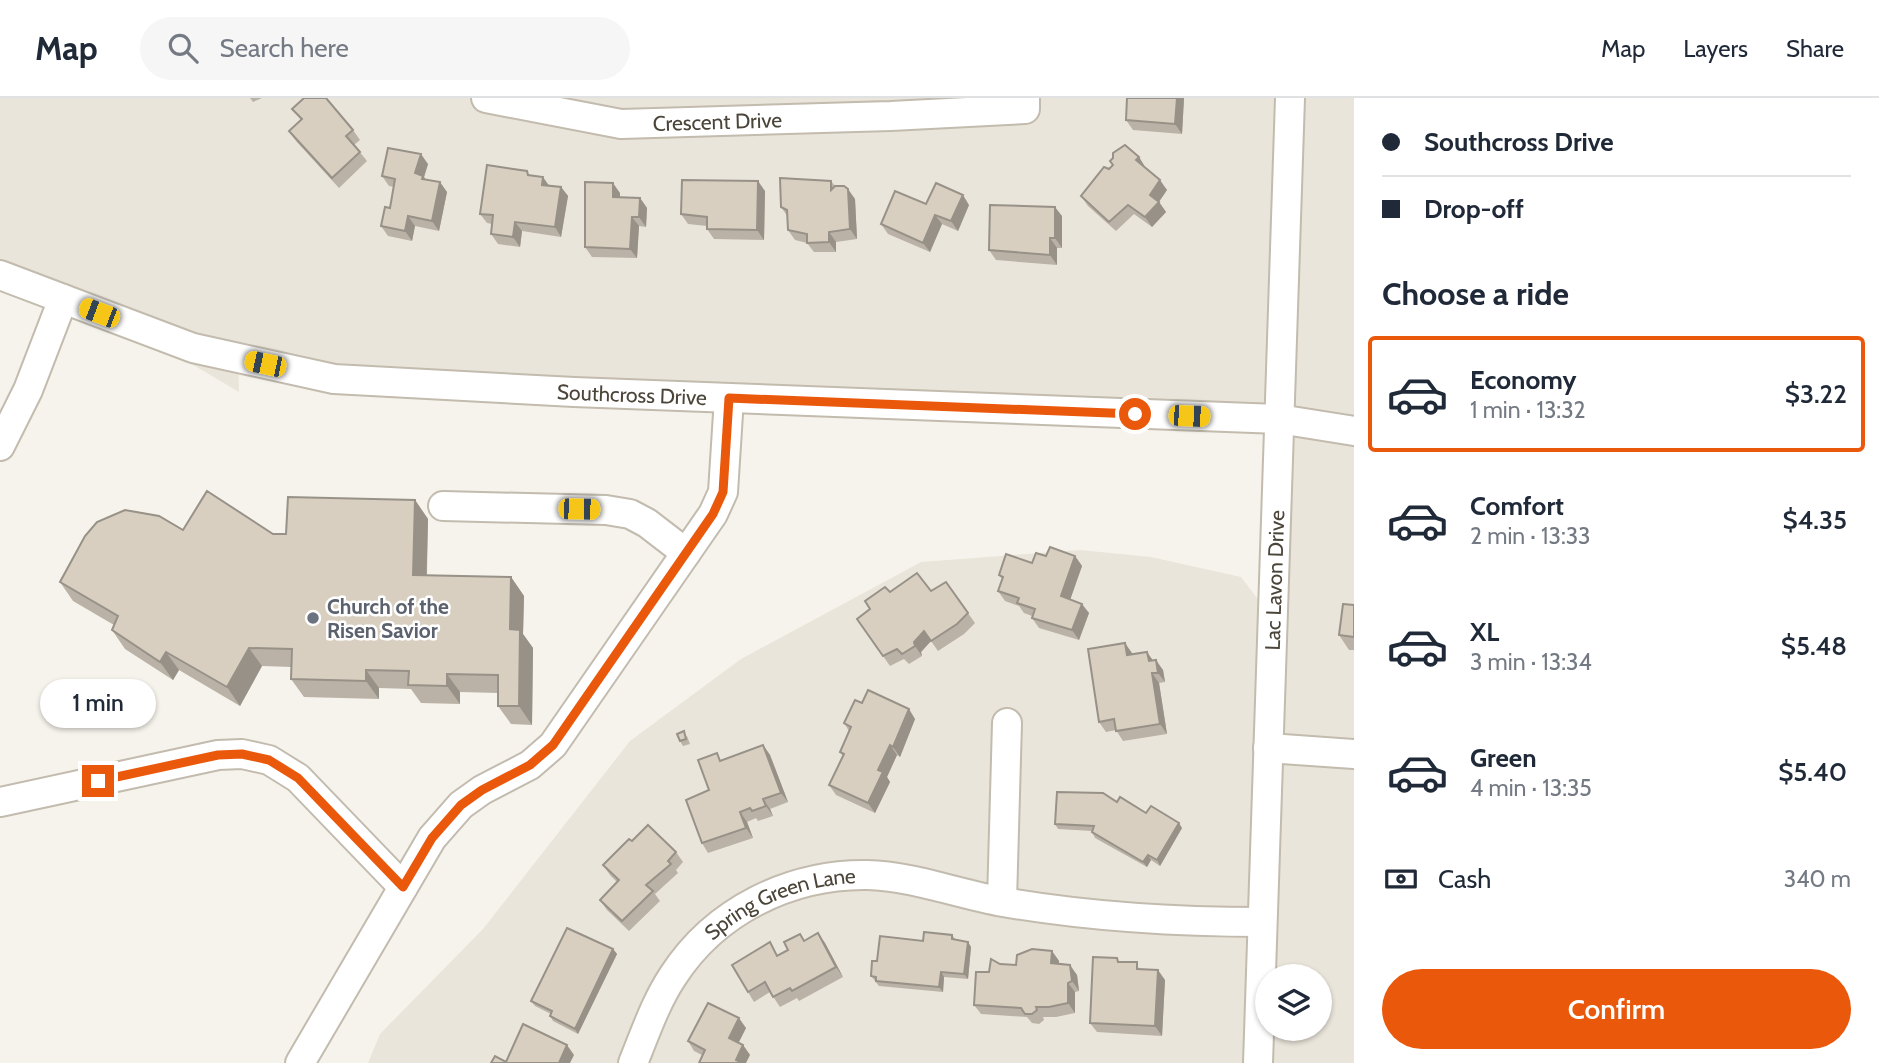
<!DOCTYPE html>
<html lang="en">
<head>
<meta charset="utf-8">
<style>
	body { margin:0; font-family:Cabin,sans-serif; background:#f6f6f7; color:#1f2937; height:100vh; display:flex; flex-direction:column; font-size:26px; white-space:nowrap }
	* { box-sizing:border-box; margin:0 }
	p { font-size:23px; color:#747a83 }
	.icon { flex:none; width:38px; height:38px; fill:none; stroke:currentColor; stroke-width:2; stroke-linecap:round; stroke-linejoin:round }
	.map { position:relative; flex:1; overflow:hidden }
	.sheet { display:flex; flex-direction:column; background:#fff; width:525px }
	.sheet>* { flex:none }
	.guide { display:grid; align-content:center; height:154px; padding:0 28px; background:#fff }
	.tools { position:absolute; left:1255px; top:866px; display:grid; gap:14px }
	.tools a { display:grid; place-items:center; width:77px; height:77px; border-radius:50%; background:#fff; box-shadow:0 2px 5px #0004; font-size:35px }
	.end { position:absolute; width:32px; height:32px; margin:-16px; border:9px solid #ea580c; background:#fff; box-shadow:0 0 0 4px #fff }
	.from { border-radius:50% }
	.bubble { position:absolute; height:49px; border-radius:24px; background:#fff; box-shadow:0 2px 5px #0004; font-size:23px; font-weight:600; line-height:49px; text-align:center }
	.car { position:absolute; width:21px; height:42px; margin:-21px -10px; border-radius:9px; box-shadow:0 0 5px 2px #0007; background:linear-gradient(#f5c518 24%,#345 0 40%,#f5c518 0 76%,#345 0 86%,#f5c518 0) }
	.guide b { display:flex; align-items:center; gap:24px; height:66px; font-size:26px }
	.guide b+b { border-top:2px solid #e0e1e3 }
	.guide i { width:18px; height:18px; background:#1f2937 }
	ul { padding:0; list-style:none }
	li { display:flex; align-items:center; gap:21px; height:116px; margin:0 14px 10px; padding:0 14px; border:4px solid transparent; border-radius:7px }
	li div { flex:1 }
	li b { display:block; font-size:26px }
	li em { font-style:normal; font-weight:600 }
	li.active { border-color:#ea580c }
	li>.icon { width:63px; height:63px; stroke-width:1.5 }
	h2 { padding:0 28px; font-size:32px; line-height:84px }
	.pay { display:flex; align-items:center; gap:18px; height:77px; padding:0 28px; font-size:26px }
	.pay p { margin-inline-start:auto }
	.action { display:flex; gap:14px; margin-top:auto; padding:14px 28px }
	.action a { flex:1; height:80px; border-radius:42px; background:#ea580c; color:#fff; font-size:28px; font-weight:600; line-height:80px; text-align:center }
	header { display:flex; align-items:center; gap:42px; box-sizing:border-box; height:98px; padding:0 35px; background:#fff; border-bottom:2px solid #e0e1e3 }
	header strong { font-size:33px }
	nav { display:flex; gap:38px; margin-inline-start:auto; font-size:24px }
	.search { width:490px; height:63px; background:#f6f6f7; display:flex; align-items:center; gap:18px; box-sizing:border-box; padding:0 24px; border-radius:38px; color:#747a83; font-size:26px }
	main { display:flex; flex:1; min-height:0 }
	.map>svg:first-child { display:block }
	.residential { fill:#eae5da; fill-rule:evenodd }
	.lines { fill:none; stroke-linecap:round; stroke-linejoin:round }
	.minor-casing { stroke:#c2bbae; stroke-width:32 }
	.minor { stroke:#fff; stroke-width:28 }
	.wall { fill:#bab2a6 }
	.shaded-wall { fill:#979187 }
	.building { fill:#d8cfc1; stroke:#979187; stroke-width:2 }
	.route { stroke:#ea580c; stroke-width:9 }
	.worship-dot { fill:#6b7280; stroke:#fff; stroke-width:2.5 }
	.labels { text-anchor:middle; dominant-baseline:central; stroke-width:5; stroke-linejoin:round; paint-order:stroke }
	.street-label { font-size:21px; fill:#4b4439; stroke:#fff }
	.worship-label { font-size:21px; font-weight:bold; fill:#5b616d; stroke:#fff; text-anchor:start }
</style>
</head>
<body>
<header>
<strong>Map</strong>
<div class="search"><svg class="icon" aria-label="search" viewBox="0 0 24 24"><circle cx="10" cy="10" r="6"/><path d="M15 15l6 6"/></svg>Search here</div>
<nav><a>Map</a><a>Layers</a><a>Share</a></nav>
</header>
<main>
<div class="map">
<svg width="1354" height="965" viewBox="0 0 1354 965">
	<rect width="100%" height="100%" fill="#f6f3ec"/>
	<path class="residential" d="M0,0H1354V965H368L380,936L483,831L630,643L741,561L921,464L1080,452L1151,459L1241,479L1272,520L1279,321L574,294L238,260L239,294L117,222L0,178ZM1267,878H1320V931H1267Z"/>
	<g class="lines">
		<g class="minor-casing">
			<g id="minor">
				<path id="s1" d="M486,0L621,26L891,18L1025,11V0"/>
				<path id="s2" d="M0,177L193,250L334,281L574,294L1279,321L1354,333"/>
				<path d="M0,348L28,292L63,201"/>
				<path d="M443,408L606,412L630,416L647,425L686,455"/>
				<path d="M1268,650L1354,656"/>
				<path d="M0,704L218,657L242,656L269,662L298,680L403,789"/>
				<path d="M1002,803L1007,625"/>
				<path d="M300,965L432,740L461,707L482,692L530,667L553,647L713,416L723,394L729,300"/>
				<path id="s3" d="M633,965C645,936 655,905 673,878C715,813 790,776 867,777C913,778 958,796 1003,804C1090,819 1174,824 1262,824"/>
				<path id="s4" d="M1258,965L1290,0"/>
			</g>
		</g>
		<use href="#minor" class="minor"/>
	</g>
	<g class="wall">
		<path d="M250,0H262L253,4Z"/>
		<path d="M1127,0H1184L1182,36L1133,32L1126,22Z"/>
		<path d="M292,11L353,32L360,42L354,47L367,63L339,90L296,43L289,33L301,22Z"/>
		<path d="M1139,59L1145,69V70L1167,92L1159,104L1166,114L1152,129L1134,116L1116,133L1088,108L1081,98L1109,71Z"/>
		<path d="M428,66L424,79L426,82L447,94L439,133L415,128L412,143L388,138L381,128L390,110L394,89L389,88L382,78Z"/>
		<path d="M530,77L549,87L561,89L568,98L561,139L522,133L520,149L498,146L491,136L492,126L487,125L480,116Z"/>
		<path d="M831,83L835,88L855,101L857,141L836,144V154H814L807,145L795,142L788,132V119L781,109Z"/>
		<path d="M765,93L764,142L714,141L707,131V128L688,126L681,116Z"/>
		<path d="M620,95V100H640L647,110L646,129L639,128L637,160L592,159L585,149Z"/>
		<path d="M926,106L969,107L958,133L942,126L930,154L888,136L881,126Z"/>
		<path d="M1062,118V150H1057V167L996,162L989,152Z"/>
		<path d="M415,402L428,421L427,477L511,479L524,498L523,536L533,550L532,627L511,626L498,608V595L460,594V606L421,605L411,591L379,590V601L304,599L291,581V569L262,568L240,608L179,572L173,582L125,551L112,532L114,527L73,503L60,484L183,432L286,436Z"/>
		<path d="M1046,458H1075L1082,468L1070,501L1089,515L1079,542L1039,530L1032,520V518L1024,515L1019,508L1005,503L998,493L1002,481L999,477L1032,465Z"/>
		<path d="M946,484L975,525L964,536L938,553L931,543L921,554L922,558L909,566L904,561L890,568L857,521L890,494L931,493Z"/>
		<path d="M1354,507V552H1349L1339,537Z"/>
		<path d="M1147,554L1153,563L1163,572L1165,584L1159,585L1167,636L1123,643L1116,632L1106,634L1099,624L1132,555V556Z"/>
		<path d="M862,605L915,621L900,659L897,657L887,679L890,684L875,715L836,697L829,687L843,658L840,654L849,633L844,625Z"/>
		<path d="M687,638L690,646L683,648L680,643Z"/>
		<path d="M763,647L770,657L788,704L770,711L773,718L758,723L756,720L747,724L753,740L708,755L702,745L709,692L722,662Z"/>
		<path d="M1117,704L1146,715L1182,730L1160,768L1151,762L1147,769L1095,740L1092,734V733L1058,731L1055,726Z"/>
		<path d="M632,743L676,754L683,764L676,772L678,775L655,796L660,803L629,833L607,812L600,802L617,784L610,777L603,767Z"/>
		<path d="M952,837L956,842L968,844L971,849L968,881L944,879L943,894L879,888L871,878L877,863L923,843Z"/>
		<path d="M805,842L825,845L843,879L799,903L797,900L780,909L770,894L754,904L748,894L778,857Z"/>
		<path d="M613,851L617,856L578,936L553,923L550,918L551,916L535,908L531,903Z"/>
		<path d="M1052,853L1059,863V865L1077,877L1079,893L1075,894V915L1056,919H1043L1044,922L1039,926L1032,925L1027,919L981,916L974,907L989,874L1000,866L1016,867Z"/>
		<path d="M1117,860L1119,864L1143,871L1165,882L1162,938L1097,934L1090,925Z"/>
		<path d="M746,930L738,945L743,947L750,957H702L694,953L688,943Z"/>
	</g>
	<g class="shaded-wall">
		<path d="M1177,0H1184L1182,36L1175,26Z"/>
		<path d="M421,56L428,66L424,79L430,88L415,75Z"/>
		<path d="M1139,59L1145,69L1143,72L1136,62Z"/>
		<path d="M543,79L550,89L542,87Z"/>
		<path d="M1160,82L1167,92L1158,105L1159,104L1166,114L1152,129L1145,119L1150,97Z"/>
		<path d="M758,83L765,93L764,142L757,132Z"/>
		<path d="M440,84L447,94L439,133L432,123Z"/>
		<path d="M613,85L620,95V109L613,99Z"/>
		<path d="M561,89L568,98L561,139L555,129Z"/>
		<path d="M848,91L855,101L857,141L850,131Z"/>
		<path d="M963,97L969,107L958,133L951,123Z"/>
		<path d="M640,100L647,110L646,129L639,119Z"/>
		<path d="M1055,109L1062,118V150L1055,140Z"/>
		<path d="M935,117L942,126L930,154L923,145Z"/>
		<path d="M408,118L415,128L412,143L405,133Z"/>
		<path d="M632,119L639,128L637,160L630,151Z"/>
		<path d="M515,124L522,133L520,149L513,139Z"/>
		<path d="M829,134L836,144V154L829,144Z"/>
		<path d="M1050,140L1057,150V167L1050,157Z"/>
		<path d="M415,402L428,421L426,496L413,477Z"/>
		<path d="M1075,458L1082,468L1068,508L1061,498Z"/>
		<path d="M511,479L524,498L523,536L533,550L532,627L519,608L510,531Z"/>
		<path d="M1082,506L1089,515L1079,542L1072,532Z"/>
		<path d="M924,533L931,543L921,554L922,558L915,548L914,544Z"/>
		<path d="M1125,545L1132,555L1134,567L1127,557Z"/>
		<path d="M249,550L262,568L240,608L227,589Z"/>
		<path d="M166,554L179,572L173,582L160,564Z"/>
		<path d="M1147,554L1154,564L1149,563Z"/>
		<path d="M1156,562L1163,572L1165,584L1158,575Z"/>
		<path d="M366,572L379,590V601L366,583Z"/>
		<path d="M1152,575L1159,585L1167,636L1160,626Z"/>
		<path d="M447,576L460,594V606L447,588Z"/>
		<path d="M909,611L915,621L900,659L893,649Z"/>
		<path d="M763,647L770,657L788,704L781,695Z"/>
		<path d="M890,647L897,657L887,679L890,684L875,715L868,705L878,672Z"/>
		<path d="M763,701L770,711L773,718L766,708Z"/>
		<path d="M740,714L747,724L753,740L746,730Z"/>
		<path d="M1179,725L1182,730L1160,768L1157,762Z"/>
		<path d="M1148,757L1151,762L1147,769L1143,764Z"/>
		<path d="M818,835L825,845L843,879L836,869Z"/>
		<path d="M968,844L971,849L968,881L964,876Z"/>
		<path d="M613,851L617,856L578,936L575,931Z"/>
		<path d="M1052,853L1059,863L1058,874L1051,865Z"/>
		<path d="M1070,867L1077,877L1079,893L1072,883Z"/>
		<path d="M1158,872L1165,882L1162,938L1155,928Z"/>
		<path d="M941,874L944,879L943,894L939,889Z"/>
		<path d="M1068,885L1075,894V915L1068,905Z"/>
		<path d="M739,920L746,930L736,950L729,940Z"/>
		<path d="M567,947L574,957L570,965H559Z"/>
		<path d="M743,947L750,957L746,965H739L736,962Z"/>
	</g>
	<g class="building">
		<path d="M304,0H326L353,32L346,38L360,54L332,80L289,33L302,21L292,11Z"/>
		<path d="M1127,0H1177L1175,26L1126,22Z"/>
		<path d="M1125,47L1139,59L1136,62L1160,82L1150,97L1159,104L1145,119L1128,107L1109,124L1081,98L1104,69L1109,71L1113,67L1110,63L1113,60V55Z"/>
		<path d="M388,50L421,56L415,75L423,78L422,81L440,84L432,123L408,118L405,133L381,128L385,109L390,110L395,81L382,78Z"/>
		<path d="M487,67L527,73L528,77L543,79L542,87L561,89L555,129L515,124L513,139L491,136L493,117L480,116Z"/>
		<path d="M780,80L831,83V92L835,88H844L848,91L850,131L829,134V144L807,145V136L788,132L787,112L781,109Z"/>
		<path d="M682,82L758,83L757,132L707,131V119L681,116Z"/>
		<path d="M585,84L613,85V99L640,100L639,119H632L630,151L585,149Z"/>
		<path d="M936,85L963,97L951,123L935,117L923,145L881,126L895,93L926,106Z"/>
		<path d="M990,107L1055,109V140H1050V157L989,152Z"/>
		<path d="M207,393L273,436H286L288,399L415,402L413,477L511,479L510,531L520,532L519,608H498V577L447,576V588L408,587L409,573L366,572V583L291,581L292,551L249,550L227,589L166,554L160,564L112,532L118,518L60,484L85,438L97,424L125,412L159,418L183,432Z"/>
		<path d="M1050,449L1075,458L1061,498L1082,506L1072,532L1032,520L1035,511L1017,505L1019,500L998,493L1003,479L999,477L1006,456L1032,465L1036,455L1046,458Z"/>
		<path d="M917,475L931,493L946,484L968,515L957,526L931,543L924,533L914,544L915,548L902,556L897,551L883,558L857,521L870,511L865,503L885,489L890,494Z"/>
		<path d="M1343,506L1354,507V539L1339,537Z"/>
		<path d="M1125,545L1127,557L1147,554L1149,563L1156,562L1158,575H1152L1160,626L1116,633L1114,621L1099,624L1088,551Z"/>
		<path d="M868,592L909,611L893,649L890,647L878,672L883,674L868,705L829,687L844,656L840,654L851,629L844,625L855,602L862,605Z"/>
		<path d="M684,633L686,641L680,643L677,636Z"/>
		<path d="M763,647L781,695L763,701L766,708L752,713L750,710L740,714L746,730L702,745L686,702L709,692L698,662L717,655L720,663Z"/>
		<path d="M1057,694L1103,695L1117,704L1120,699L1146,715L1151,708L1179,725L1157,762L1148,757L1143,764L1092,734L1094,728L1055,726Z"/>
		<path d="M648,727L676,754L668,763L671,766L646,787L653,793L622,823L600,802L619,782L603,767L629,741L632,743Z"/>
		<path d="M567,830L613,851L575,931L550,918L552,913L531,903Z"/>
		<path d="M924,834L952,837V841L968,844L964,876L941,874L939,889L876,883V879L871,878L872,863H877L880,838L923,843Z"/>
		<path d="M818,835L836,869L792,893L790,890L773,899L765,884L748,894L732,867L770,844L777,858L788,852L784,844L800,836L804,843Z"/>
		<path d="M1032,851L1052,853L1051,865L1070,867L1072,883L1068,885V905L1049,909H1036L1037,912L1032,916H1025L1021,910L974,907L976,874H989L991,861L1000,866L1016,867L1017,857Z"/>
		<path d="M1093,859L1117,860L1118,864H1137V871L1158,872L1155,928L1090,925Z"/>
		<path d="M708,905L739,920L729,940L743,947L736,962L743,965H699L705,952L688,943Z"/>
		<path d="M523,926L567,947L559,965H491L495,958L506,964Z"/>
	</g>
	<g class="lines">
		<path class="route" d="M98,683L218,657L242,656L269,662L298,680L403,789L432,740L461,707L482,692L530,667L553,647L713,416L723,394L729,300L1135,316"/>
	</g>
	<circle class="worship-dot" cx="313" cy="520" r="7"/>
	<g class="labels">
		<g class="street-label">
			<text stroke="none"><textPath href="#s1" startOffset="234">Crescent Drive</textPath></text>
			<text stroke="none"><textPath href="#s2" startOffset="649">Southcross Drive</textPath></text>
			<text stroke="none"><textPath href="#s4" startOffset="483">Lac Lavon Drive</textPath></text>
			<text stroke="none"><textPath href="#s3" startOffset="231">Spring Green Lane</textPath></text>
		</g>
		<g class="worship-label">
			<text x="327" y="508">Church of the<tspan x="327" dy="24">Risen Savior</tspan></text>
		</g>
	</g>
</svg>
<div class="tools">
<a><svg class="icon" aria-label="layers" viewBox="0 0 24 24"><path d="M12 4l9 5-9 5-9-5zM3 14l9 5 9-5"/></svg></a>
</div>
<i class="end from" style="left:1135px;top:316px"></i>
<i class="end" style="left:98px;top:683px"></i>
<div class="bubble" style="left:40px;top:581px;width:116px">1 min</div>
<i class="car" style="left:99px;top:215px;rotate:291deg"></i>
<i class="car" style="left:265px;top:266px;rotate:282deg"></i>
<i class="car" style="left:1189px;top:318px;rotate:92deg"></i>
<i class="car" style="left:579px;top:411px;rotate:91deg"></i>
</div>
<section class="sheet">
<div class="guide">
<b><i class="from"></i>Southcross Drive</b>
<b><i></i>Drop-off</b>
</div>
<h2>Choose a ride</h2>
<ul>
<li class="active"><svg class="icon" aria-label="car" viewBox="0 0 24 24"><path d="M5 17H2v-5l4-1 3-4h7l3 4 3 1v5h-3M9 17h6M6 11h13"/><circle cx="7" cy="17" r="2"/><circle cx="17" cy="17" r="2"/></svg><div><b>Economy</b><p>1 min · 13:32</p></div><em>$3.22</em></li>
<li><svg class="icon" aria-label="car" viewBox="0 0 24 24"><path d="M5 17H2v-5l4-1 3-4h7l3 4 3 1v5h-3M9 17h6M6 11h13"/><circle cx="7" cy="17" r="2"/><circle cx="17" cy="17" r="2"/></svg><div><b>Comfort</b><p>2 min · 13:33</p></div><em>$4.35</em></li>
<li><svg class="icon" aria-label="car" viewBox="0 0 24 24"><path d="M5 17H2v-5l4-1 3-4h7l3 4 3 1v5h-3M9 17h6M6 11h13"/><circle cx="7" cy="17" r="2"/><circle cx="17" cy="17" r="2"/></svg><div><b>XL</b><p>3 min · 13:34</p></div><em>$5.48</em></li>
<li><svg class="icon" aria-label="car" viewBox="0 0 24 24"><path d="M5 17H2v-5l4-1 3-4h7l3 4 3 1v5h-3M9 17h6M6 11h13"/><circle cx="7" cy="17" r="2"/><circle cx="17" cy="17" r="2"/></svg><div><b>Green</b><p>4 min · 13:35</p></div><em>$5.40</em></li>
</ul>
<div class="pay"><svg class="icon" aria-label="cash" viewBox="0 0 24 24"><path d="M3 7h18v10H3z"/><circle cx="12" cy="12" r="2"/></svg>Cash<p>340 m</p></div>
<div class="action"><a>Confirm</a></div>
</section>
</main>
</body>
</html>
